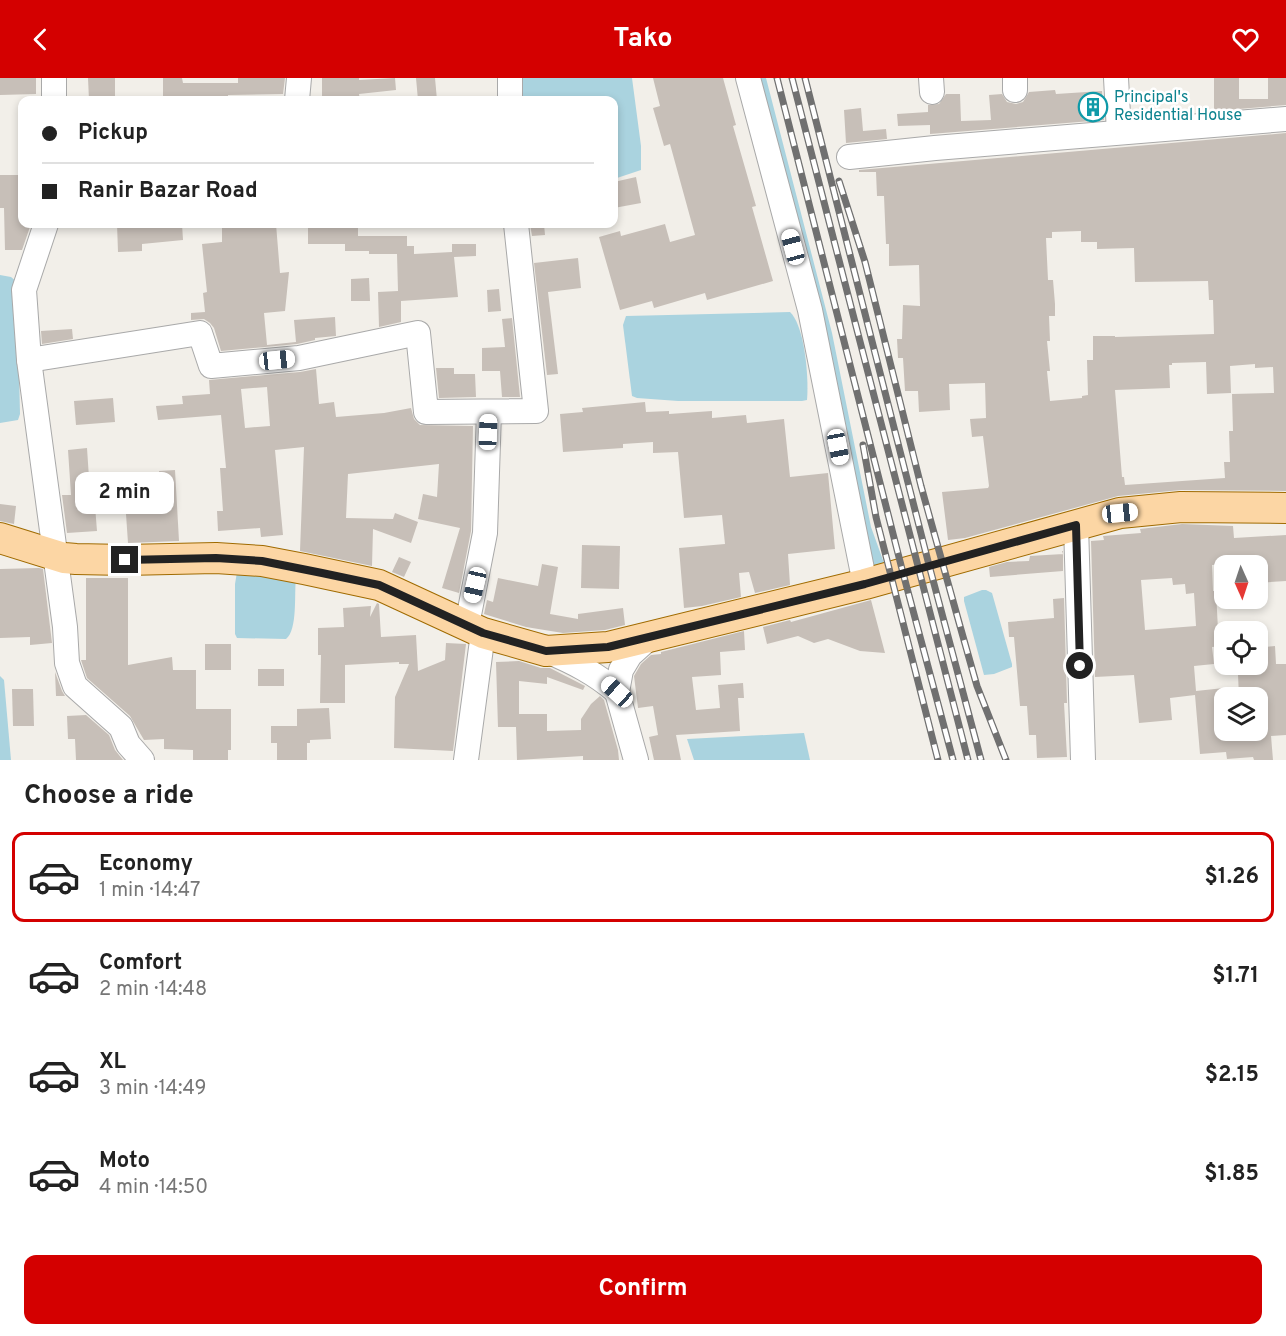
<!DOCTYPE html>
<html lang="en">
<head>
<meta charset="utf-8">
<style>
	body { margin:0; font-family:Overpass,sans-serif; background:#f6f6f6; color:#222; height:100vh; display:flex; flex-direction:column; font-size:22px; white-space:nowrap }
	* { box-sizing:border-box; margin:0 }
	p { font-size:20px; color:#767676 }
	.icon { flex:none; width:33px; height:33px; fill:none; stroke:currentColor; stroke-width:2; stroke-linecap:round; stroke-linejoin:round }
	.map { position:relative; height:682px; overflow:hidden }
	.drawer { display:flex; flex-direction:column; background:#fff; flex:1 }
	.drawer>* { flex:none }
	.banner { position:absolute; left:18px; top:18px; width:600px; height:132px; border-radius:12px; box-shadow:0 3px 9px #0003; display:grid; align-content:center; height:132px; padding:0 24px; background:#fff }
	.needle { width:39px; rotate:177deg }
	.tools { position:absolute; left:1214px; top:477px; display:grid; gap:12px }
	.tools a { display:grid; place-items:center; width:54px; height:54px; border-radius:12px; background:#fff; box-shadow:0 3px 9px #0003; font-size:30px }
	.end { position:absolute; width:27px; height:27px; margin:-14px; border:8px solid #222; background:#fff; box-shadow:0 0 0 3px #fff }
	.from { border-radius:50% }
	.bubble { position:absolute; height:42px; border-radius:12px; background:#fff; box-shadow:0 3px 9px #0003; font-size:20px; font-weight:700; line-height:42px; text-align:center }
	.car { position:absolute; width:18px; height:36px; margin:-18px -9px; border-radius:8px; box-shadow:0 0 4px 2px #0007; background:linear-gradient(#fff 24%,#345 0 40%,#fff 0 76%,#345 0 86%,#fff 0) }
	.banner b { display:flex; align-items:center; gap:21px; height:57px; font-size:22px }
	.banner b+b { border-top:2px solid #e0e0e0 }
	.banner i { width:15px; height:15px; background:#222 }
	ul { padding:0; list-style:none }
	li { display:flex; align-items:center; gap:18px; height:90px; margin:0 12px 9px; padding:0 12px; border:3px solid transparent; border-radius:12px }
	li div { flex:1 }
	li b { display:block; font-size:22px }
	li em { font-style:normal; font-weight:700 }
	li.selected { border-color:#d40000 }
	li>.icon { width:54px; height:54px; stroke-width:1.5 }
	h2 { padding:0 24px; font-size:27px; line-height:72px }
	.action { display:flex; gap:12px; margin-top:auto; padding:12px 24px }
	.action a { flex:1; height:69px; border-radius:12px; background:#d40000; color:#fff; font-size:24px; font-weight:700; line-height:69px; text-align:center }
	header { display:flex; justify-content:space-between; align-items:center; height:78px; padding:0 24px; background:#d40000; color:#fff; font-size:27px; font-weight:700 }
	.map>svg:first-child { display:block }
	.water { fill:#aad3df }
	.building { fill:#c7bfb8; fill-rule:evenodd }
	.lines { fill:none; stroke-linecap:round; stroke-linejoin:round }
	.minor-casing { stroke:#a9a9a9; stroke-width:26 }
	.major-casing { stroke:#a06b00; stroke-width:32 }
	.minor { stroke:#fff; stroke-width:24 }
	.major { stroke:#fcd6a4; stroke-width:30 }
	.rail-casing { stroke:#707070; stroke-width:7 }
	.rail { stroke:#fff; stroke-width:4.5; stroke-dasharray:14; stroke-linecap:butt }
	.route { stroke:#222; stroke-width:8 }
	.labels { text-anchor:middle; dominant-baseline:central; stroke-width:5; stroke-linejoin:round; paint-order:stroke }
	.culture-label { font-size:16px; fill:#0d838f; stroke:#fff; text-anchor:start }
</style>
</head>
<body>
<header><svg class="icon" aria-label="back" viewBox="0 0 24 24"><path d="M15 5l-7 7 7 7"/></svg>Tako<svg class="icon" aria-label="heart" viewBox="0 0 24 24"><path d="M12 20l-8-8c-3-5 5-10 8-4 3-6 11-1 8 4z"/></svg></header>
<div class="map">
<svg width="1286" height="682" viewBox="0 0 1286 682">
	<rect width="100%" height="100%" fill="#f2efe9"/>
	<g class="water">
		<path d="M515,0H632L641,68V92L614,101V22H515Z"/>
		<path d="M755,0H766L832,255L871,449L884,485L874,493Z"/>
		<path d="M0,197L11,199L17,204L20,336L18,342L0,345Z"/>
		<path d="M790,234C805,248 809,301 807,322L802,323H678L637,320L632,318L623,247L626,238Z"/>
		<path d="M237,494L296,499C294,515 298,552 286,561L237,560L235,556V506Z"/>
		<path d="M982,512H986L992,515L1012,586V589L994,596L984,597L964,523V519Z"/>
		<path d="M0,598L4,602L11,682H0Z"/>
		<path d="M804,655L810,682H694L687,661Z"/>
	</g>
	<g class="building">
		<path d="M0,0H36V16L0,17Z"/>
		<path d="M88,0H115V22H89Z"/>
		<path d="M163,0H182L183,5H238V0H285L283,16L228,17V21H183V22H163Z"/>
		<path d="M322,0H359V2L395,0L396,12L359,16L360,22H322Z"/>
		<path d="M416,0H435L437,22H418Z"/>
		<path d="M653,0H723L736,47L733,48L756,128L752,129L773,203L707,222L705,215L654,230L652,223L620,232L599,159L620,153L621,158L665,146L670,164L695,157L670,66L664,68L653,30L660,28Z"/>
		<path d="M1214,0H1239V21H1268V0H1286V27L1214,33Z"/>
		<path d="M1055,12L1056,16L1102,13L1104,42L930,56V47L898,48L897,36L928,34V27L939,26L946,16H960L961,43L991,42L989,17L1002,16L1007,24L1016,26L1023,24L1029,14Z"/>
		<path d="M861,30L863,53L886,51L887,61L846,65L844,32Z"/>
		<path d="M1286,55V413L1181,412L1118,418L965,460L948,462L942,414L988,410L989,408L983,358L972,359L970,341L986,340L985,305L949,306L950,332L919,334L918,313H905L903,280H898L897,261H902L903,227L920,228L919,187L889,188V166H886L884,118H877L876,94H859V92ZM1081,153V164H1097V171L1134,170L1135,204L1208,203L1209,222H1213L1214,256L1115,259V258H1093V282H1087L1088,317L1082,318V320L1050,323L1047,293H1050L1047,263H1050L1049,238H1055V226L1053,202H1048L1046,160H1052V154ZM1206,284L1207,316L1231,315L1230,288L1255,286V290L1273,289L1274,315L1232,316L1233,353H1229L1230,384H1224L1225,400L1125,407L1124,399H1122L1115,312L1170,310L1169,287H1172V285Z"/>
		<path d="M0,97H22V146H31L22,172H5L4,130H0Z"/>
		<path d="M636,99L641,125L614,130V104Z"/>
		<path d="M117,146H141L142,149L182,146L183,162L142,166V173L118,174Z"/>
		<path d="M222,146H276L280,195L289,194L285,233L264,235L267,267L296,264L294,242L335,239L336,258L315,260V262L297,266L221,273L214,250L210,245L204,241L191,242V235L205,234L203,215L207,214L202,166L222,164Z"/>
		<path d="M308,146H341V149H358V158H407V168H414V176L452,174V166H476V178L454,179L458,219L401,223V244L379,249L378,214L398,213L397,176H369V173H345V166H308Z"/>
		<path d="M530,146H544L545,157L532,158Z"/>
		<path d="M578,180L581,210L548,214L558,296L547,297L534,185Z"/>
		<path d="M369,200L370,223H351V201Z"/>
		<path d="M499,211L501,233L488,234L487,212Z"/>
		<path d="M512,240L520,319H502L500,293H482V270L505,269L502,241Z"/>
		<path d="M72,251L73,261L42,266L41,253Z"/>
		<path d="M436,290H454V296H475L476,319L439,320Z"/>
		<path d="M316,291L319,326L334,324L336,339L384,335L411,330L414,341L420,347L473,348L471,453L459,515L442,510L460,450L418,441L423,416L437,419L439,386L348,396L346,440L393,441L395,435L418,444L411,465L373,451L372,488L300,473L304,369L275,372L283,457L261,459L260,450L218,453L217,433H223L220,390H226L221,337L158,342L156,328L183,326L182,318L210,316L209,302L300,294ZM267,309L270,348L245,350L241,311Z"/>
		<path d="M113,320L115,344L76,347L74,323Z"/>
		<path d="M645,324L646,334L669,333V336L712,333V340L746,337L747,345L784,341L790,399L828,395L835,471L788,476L790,507L755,515L749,494L739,495L741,519L702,528L684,530L679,470L725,466L722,437L684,440L678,374L653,375V364L623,366V370L563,374L560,336L583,334L582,330Z"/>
		<path d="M87,370L90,415H94L97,453L67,455L62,417H71L68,372Z"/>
		<path d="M175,392L179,463L128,465L126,436L162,433L159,393Z"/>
		<path d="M0,426L16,428L14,446L0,443Z"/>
		<path d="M1182,446L1233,448L1234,460L1286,457V503L1257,505V488H1237V485L1212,487L1213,513H1216L1218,552H1224V568L1212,569L1214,586L1194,588L1196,613L1224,610V652H1257V620H1239L1238,596L1248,595L1247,586H1257V570L1275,568L1276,586H1286V657L1271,658L1273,682H1254L1253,679L1227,681L1226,674L1200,676L1195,617L1170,620L1172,642L1139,645L1134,597L1095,599L1091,463L1104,462L1103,458L1141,455L1140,451ZM1172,500L1173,507L1185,506L1186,516L1194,515L1196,548L1145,552L1141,502Z"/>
		<path d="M582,467L620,468L619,511L581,510Z"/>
		<path d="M1062,473H1063V493L990,499L989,489L1007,484L1029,483L1030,478L1063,476Z"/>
		<path d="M399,479L411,484L404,499L392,494Z"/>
		<path d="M542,486L558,489L550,536L578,541V536L623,530L625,547L605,552L563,555L526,549L484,536L487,522L493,524L498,500L538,508Z"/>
		<path d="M39,490L43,491L52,565L30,567V559L0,560V491Z"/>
		<path d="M86,500H128V587L172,579L173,592H196V631H231V672H228V682H193V672L164,671V661L144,662L130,638L87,600L81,582H86Z"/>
		<path d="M1064,520L1067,625H1064L1067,679L1037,680L1036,657H1029L1027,628H1020L1014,559H1009L1008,544L1054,540L1053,521Z"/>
		<path d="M871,522L885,575L860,573L828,561L814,565L798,558L767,566L763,549L790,542L791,544Z"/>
		<path d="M377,525L379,526L381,559L416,557L418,593L445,582L446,565L466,566L453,673L394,670L395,619L409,586H399V584L345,587V625H320L321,577H318V550L344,549L343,530L371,528L370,539Z"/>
		<path d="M744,553L745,572L720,574L721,597L692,599L696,632L720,630L718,607L743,605L744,620H738L740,653L676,657L681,682H654L649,659L658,657L653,628L638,630L634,598L641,586L651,577L661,576V574Z"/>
		<rect x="205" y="566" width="26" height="26"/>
		<path d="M519,583L541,590H550L585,608L583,612L547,599V606L519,603V636H547V653L581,652V641L591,626L600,618L604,622L618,672L619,682H583V678L517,682L516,649H498L496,584Z"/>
		<rect x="258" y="591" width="26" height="17"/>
		<path d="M55,594L62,613L65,618H56Z"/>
		<path d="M12,611H33L34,648H13Z"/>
		<path d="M329,630L331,661L310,662V665H307V682H277V665H271V648H297V631Z"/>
		<path d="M86,637L109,657L115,672L123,682H76L75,661H68L67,638Z"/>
	</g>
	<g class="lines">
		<g class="minor-casing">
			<g id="minor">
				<path d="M510,0V22"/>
				<path d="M748,0L810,232L865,506"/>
				<path d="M931,0L932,14"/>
				<path d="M1015,0V12"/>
				<path d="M1116,0L1119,54"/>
				<path d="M54,22V0"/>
				<path d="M297,22L299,0"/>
				<path d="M849,79L935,70L1286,41"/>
				<path d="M46,146L24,212L29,282L65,549L67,585L75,608L121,649L128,666L142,682"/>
				<path d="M29,282L200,255L211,288L299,280L418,255L426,334L536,333L516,146"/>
				<path d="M1076,447L1083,682"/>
				<path d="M467,547L485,455L489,334"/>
				<path d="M547,573C573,584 595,595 617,614"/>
				<path d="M466,682L483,555"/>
				<path d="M636,682L617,614L621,592L630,577L651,558"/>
			</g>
		</g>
		<g class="major-casing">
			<path id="major" d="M0,460L64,480L76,481L125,482L216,480L262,483L304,491L379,507L483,555L546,573L608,569L865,506L1120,435L1181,429L1286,430"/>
		</g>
		<use href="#minor" class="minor"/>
		<use href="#major" class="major"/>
		<g class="rail-casing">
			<g id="rail">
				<path d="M777,0L903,495L953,682"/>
				<path d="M792,0L968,682"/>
				<path d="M805,0L929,487L981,682"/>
				<path d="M839,103L865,184L921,408L960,548L977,608L1006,682"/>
				<path d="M863,367L876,439L938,682"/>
			</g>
		</g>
		<use href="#rail" class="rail"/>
	</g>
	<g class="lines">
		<path class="route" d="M125,482L216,480L262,483L322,495L379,507L483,555L546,573L608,569L865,506L1076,447L1080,588"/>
	</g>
	<defs>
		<g id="building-ring" transform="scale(1.5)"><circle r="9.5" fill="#fff" stroke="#0f9aa8" stroke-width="1.5"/><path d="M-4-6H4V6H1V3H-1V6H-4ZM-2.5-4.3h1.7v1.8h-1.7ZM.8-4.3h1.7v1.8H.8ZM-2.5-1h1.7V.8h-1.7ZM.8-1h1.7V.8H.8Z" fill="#0f9aa8"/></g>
	</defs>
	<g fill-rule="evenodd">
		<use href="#building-ring" x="1093" y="29"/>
	</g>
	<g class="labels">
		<g class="culture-label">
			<text x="1114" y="20">Principal's<tspan x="1114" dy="18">Residential House</tspan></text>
		</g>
	</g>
</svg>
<div class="tools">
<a><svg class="needle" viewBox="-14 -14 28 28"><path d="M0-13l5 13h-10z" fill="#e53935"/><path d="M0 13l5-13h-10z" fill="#767676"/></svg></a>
<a><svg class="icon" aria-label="locate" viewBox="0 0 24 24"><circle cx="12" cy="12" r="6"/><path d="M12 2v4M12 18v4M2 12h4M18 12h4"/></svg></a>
<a><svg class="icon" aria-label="layers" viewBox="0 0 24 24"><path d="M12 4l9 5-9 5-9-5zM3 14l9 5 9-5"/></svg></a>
</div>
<i class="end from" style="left:1080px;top:588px"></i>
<i class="end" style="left:125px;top:482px"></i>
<div class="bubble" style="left:75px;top:394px;width:99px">2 min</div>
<i class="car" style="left:793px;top:169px;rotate:345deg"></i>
<i class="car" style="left:277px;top:282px;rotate:84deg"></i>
<i class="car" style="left:488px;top:354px;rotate:2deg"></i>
<i class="car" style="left:838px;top:369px;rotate:169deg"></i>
<i class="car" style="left:1120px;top:435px;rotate:84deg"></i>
<i class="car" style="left:475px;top:507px;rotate:193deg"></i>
<i class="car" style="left:617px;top:614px;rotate:312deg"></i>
<div class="banner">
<b><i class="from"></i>Pickup</b>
<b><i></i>Ranir Bazar Road</b>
</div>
</div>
<section class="drawer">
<h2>Choose a ride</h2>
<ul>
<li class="selected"><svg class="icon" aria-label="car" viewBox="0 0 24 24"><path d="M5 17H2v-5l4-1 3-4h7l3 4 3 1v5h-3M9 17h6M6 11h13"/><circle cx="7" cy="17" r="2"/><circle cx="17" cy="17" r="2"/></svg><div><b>Economy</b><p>1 min · 14:47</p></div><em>$1.26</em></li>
<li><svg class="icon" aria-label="car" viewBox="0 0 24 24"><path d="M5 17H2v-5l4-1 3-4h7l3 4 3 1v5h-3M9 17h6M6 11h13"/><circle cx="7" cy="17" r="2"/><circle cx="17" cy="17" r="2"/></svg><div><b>Comfort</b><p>2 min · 14:48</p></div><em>$1.71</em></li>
<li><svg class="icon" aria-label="car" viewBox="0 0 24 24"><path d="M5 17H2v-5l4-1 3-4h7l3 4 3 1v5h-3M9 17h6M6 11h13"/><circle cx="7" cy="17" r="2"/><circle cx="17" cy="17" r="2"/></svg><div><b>XL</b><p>3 min · 14:49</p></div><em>$2.15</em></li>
<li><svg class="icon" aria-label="car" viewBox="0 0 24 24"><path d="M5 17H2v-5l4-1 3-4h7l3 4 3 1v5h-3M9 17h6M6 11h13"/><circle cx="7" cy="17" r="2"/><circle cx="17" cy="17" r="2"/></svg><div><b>Moto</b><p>4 min · 14:50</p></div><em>$1.85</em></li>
</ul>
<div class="action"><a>Confirm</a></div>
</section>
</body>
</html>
